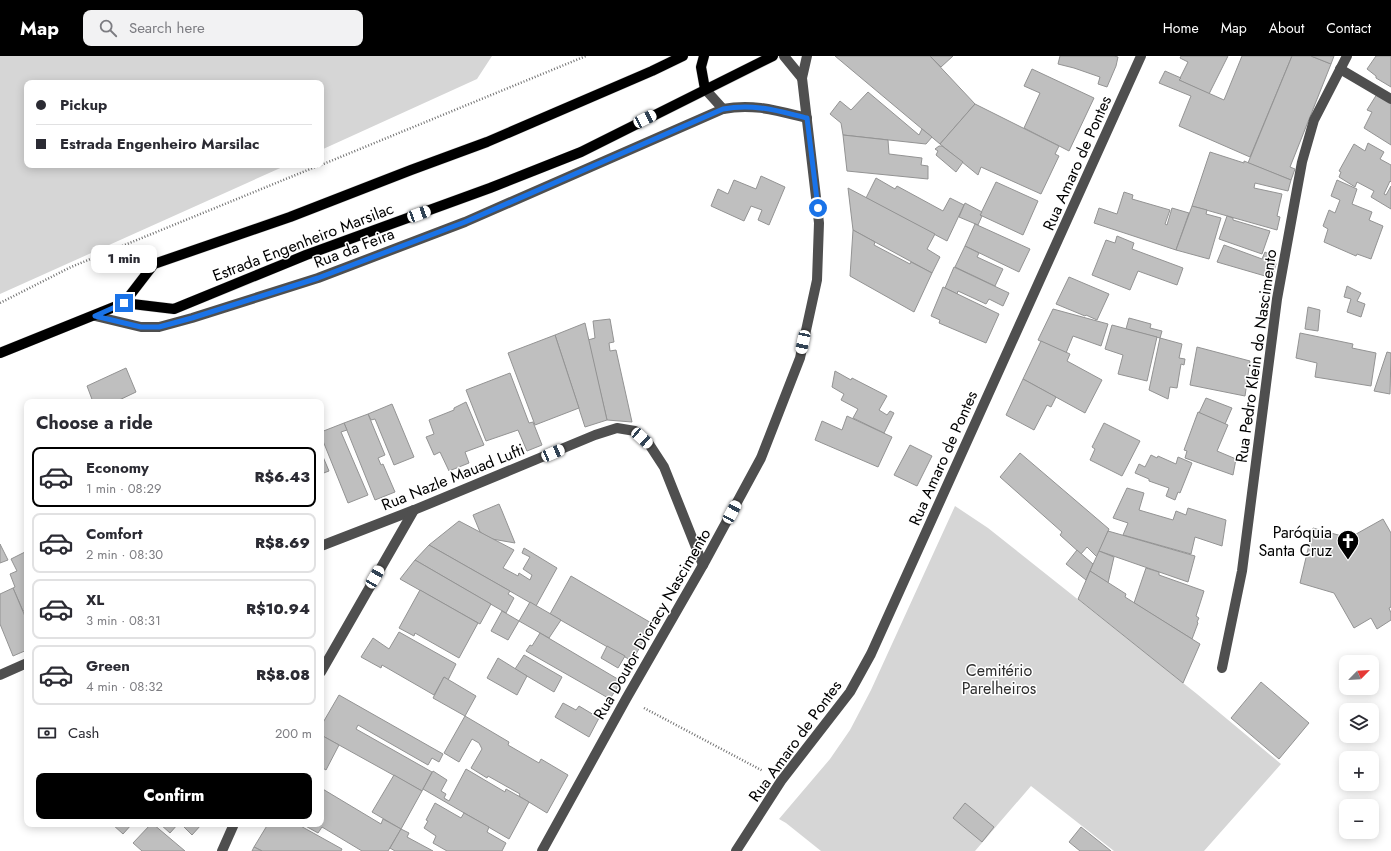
<!DOCTYPE html>
<html lang="en">
<head>
<meta charset="utf-8">
<style>
	body { margin:0; font-family:Jost,sans-serif; background:#f2f2f3; color:#2b2b33; height:100vh; display:flex; flex-direction:column; font-size:15px; white-space:nowrap }
	* { box-sizing:border-box; margin:0 }
	p { font-size:13px; color:#7c7c81 }
	.icon { flex:none; width:22px; height:22px; fill:none; stroke:currentColor; stroke-width:2; stroke-linecap:round; stroke-linejoin:round }
	.map { position:relative; flex:1; overflow:hidden }
	.side { position:absolute; left:24px; top:343px; width:300px; height:428px; display:flex; flex-direction:column; background:#fff; border-radius:8px; box-shadow:0 2px 10px #0003 }
	.side>* { flex:none }
	.top-card { position:absolute; left:24px; top:24px; width:300px; height:88px; border-radius:8px; box-shadow:0 2px 10px #0003; display:grid; align-content:center; height:88px; padding:0 12px; background:#fff }
	.needle { width:26px; rotate:66deg }
	.tools { position:absolute; left:1339px; top:599px; display:grid; gap:8px }
	.tools a { display:grid; place-items:center; width:40px; height:40px; border-radius:8px; background:#fff; box-shadow:0 2px 10px #0003; font-size:20px }
	.end { position:absolute; width:18px; height:18px; margin:-9px; border:5px solid #1a73e8; background:#fff; box-shadow:0 0 0 2px #fff }
	.from { border-radius:50% }
	.bubble { position:absolute; height:28px; border-radius:8px; background:#fff; box-shadow:0 2px 10px #0003; font-size:13px; font-weight:800; line-height:28px; text-align:center }
	.car { position:absolute; width:12px; height:24px; margin:-12px -6px; border-radius:5px; box-shadow:0 0 3px 1px #0007; background:linear-gradient(#fff 24%,#345 0 40%,#fff 0 76%,#345 0 86%,#fff 0) }
	.top-card b { display:flex; align-items:center; gap:14px; height:38px; font-size:15px }
	.top-card b+b { border-top:1px solid #e1e1e2 }
	.top-card i { width:10px; height:10px; background:#2b2b33 }
	ul { padding:0; list-style:none }
	li { display:flex; align-items:center; gap:12px; height:60px; margin:0 8px 6px; padding:0 4px; border:2px solid #e1e1e2; border-radius:8px }
	li div { flex:1 }
	li b { display:block; font-size:15px }
	li em { font-style:normal; font-weight:800 }
	li.on { border-color:#000 }
	li>.icon { width:36px; height:36px; stroke-width:1.5 }
	h2 { padding:0 12px; font-size:18px; line-height:48px }
	.pay { display:flex; align-items:center; gap:10px; height:44px; padding:0 12px; font-size:15px }
	.pay p { margin-inline-start:auto }
	.button { display:flex; gap:8px; margin-top:auto; padding:8px 12px }
	.button a { flex:1; height:46px; border-radius:8px; background:#000; color:#fff; font-size:16px; font-weight:800; line-height:46px; text-align:center }
	header { display:flex; align-items:center; gap:24px; box-sizing:border-box; height:56px; padding:0 20px; background:#000; color:#fff }
	header strong { font-size:19px }
	nav { display:flex; gap:22px; margin-inline-start:auto; font-size:14px }
	.search { width:280px; height:36px; background:#f2f2f3; display:flex; align-items:center; gap:10px; box-sizing:border-box; padding:0 14px; border-radius:8px; color:#7c7c81; font-size:15px }
	.map>svg:first-child { display:block }
	.green { fill:#d6d6d6 }
	.building { fill:#bfbfbf; stroke:#939393 }
	.lines { fill:none; stroke-linecap:round; stroke-linejoin:round }
	.major-casing { stroke:#dbdbdb; stroke-width:11 }
	.path { stroke:#717171; stroke-width:2.5; stroke-dasharray:1 2; stroke-linecap:butt }
	.minor { stroke:#4f4f4f; stroke-width:10 }
	.major { stroke:#000; stroke-width:10 }
	.route { stroke:#1a73e8; stroke-width:5 }
	.labels { text-anchor:middle; dominant-baseline:central; stroke-width:3; stroke-linejoin:round; paint-order:stroke }
	.street-label { font-size:16px; fill:#000; stroke:#fff }
	.poi-label { font-size:16px; fill:#000; stroke:#fff; text-anchor:end }
	.park-label { font-size:16px; fill:#2d2d2d; stroke:#fff }
</style>
</head>
<body>
<header>
<strong>Map</strong>
<div class="search"><svg class="icon" aria-label="search" viewBox="0 0 24 24"><circle cx="10" cy="10" r="6"/><path d="M15 15l6 6"/></svg>Search here</div>
<nav><a>Home</a><a>Map</a><a>About</a><a>Contact</a></nav>
</header>
<div class="map">
<svg width="1391" height="795" viewBox="0 0 1391 795">
	<rect width="100%" height="100%" fill="#fff"/>
	<g class="green">
		<path d="M0,0H492L477,23L321,94V27H27V109H287L0,238Z"/>
		<path d="M955,450L988,472L1197,638L1281,708L1204,795H1114L1031,730L975,795H821L786,767L779,763L830,703L850,674L871,634Z"/>
	</g>
	<g class="building">
		<path d="M835,0H930L975,48L940,88Z"/>
		<path d="M930,0H953L941,11Z"/>
		<path d="M1060,0H1114L1118,1L1116,10L1107,31L1098,28L1100,21L1074,12L1058,8Z"/>
		<path d="M1181,0H1228L1209,38L1179,24L1188,6L1180,2Z"/>
		<path d="M1242,0H1292L1250,101L1179,70L1191,40L1159,27L1165,15L1181,22L1179,24L1224,44Z"/>
		<path d="M1292,0H1311L1331,8L1290,111L1295,113L1291,124L1248,107Z"/>
		<path d="M1311,0H1334L1331,8Z"/>
		<path d="M1376,0H1391V31L1376,22V20L1367,13Z"/>
		<path d="M1032,13L1094,42L1069,95L1024,72L1040,37L1024,30Z"/>
		<path d="M868,36L919,79L922,73L932,81L926,88L843,79L841,67L830,58L840,45L851,54Z"/>
		<path d="M1377,38L1391,45V89L1364,72L1372,56L1367,54Z"/>
		<path d="M975,48L1059,90L1055,98L1059,100L1041,138L981,111L978,119L940,88Z"/>
		<path d="M843,79L888,84L889,98L922,102L921,109L928,110V123L847,115Z"/>
		<path d="M1368,87L1384,96L1380,103L1391,109V126L1390,125L1384,138L1386,139L1391,130V153L1371,141L1374,135L1357,126L1355,131L1339,121L1341,116L1339,115L1354,88L1365,95Z"/>
		<path d="M939,90H942L963,106L956,116L936,99L938,95L935,93Z"/>
		<path d="M1210,96L1244,107V105L1291,124L1288,135L1255,127L1254,132L1282,138L1277,160L1280,161L1277,174L1192,150Z"/>
		<path d="M761,120L785,131L769,169L758,164L762,154L751,150L744,165L711,150L718,133L728,138L734,124L756,133Z"/>
		<path d="M876,122L895,133L897,130L943,155L950,142L964,149L947,185L866,142Z"/>
		<path d="M1337,124L1357,133L1352,148L1372,156L1369,164L1383,170L1371,203L1357,198L1356,200L1324,186L1328,173L1323,170L1329,154L1335,157L1340,144L1331,140Z"/>
		<path d="M996,126L1038,145L1023,179L980,159Z"/>
		<path d="M848,132L935,178L927,193L940,201L932,217L853,174Z"/>
		<path d="M1124,136L1133,139L1132,143L1170,154L1165,168L1167,169L1172,152L1189,157L1176,194L1094,167L1099,152L1117,158Z"/>
		<path d="M965,147L982,156L980,159L982,160L978,169L959,161Z"/>
		<path d="M1192,150L1207,154L1206,158L1221,162L1209,203L1176,194Z"/>
		<path d="M1227,160L1233,162V164L1270,175L1262,198L1219,183Z"/>
		<path d="M975,168L1030,193L1019,216L965,190Z"/>
		<path d="M853,174L875,186L874,189L910,208L911,206L932,217L914,256L850,220Z"/>
		<path d="M1117,180L1134,187L1132,193L1183,212L1177,229L1138,215L1130,234L1092,219L1106,184L1115,187Z"/>
		<path d="M1224,189L1262,203L1265,196L1270,199L1276,208L1272,222L1217,206Z"/>
		<path d="M965,190L979,197L977,201L1003,213L995,230L955,211Z"/>
		<path d="M954,211L1009,237L1003,250L989,243L986,248L958,235L957,238L945,232Z"/>
		<path d="M1069,221L1109,238L1097,264L1086,259L1085,260L1056,248Z"/>
		<path d="M1347,230L1361,237L1357,245L1365,248L1361,261L1347,256L1351,243L1344,241Z"/>
		<path d="M943,231L999,258L986,287L939,267L940,264L931,260Z"/>
		<path d="M1308,251L1320,254L1318,275L1305,273Z"/>
		<path d="M1053,253L1108,268L1101,290L1073,280L1066,297L1038,284Z"/>
		<path d="M1129,262L1151,268L1150,272L1162,275L1160,282L1126,273Z"/>
		<path d="M610,263L614,286L609,287L610,295L616,294L632,366L607,364L588,284L595,282L593,265Z"/>
		<path d="M585,267L607,364L585,371L555,279Z"/>
		<path d="M1112,269L1157,281L1147,325L1118,318L1123,299L1105,293Z"/>
		<path d="M1300,277L1353,288L1352,292L1376,297L1371,330L1315,321L1317,307L1296,302Z"/>
		<path d="M555,279L579,352L535,369L508,297Z"/>
		<path d="M1160,282L1182,288L1179,302L1185,303L1184,309L1181,308L1177,332L1170,331L1168,343L1149,334Z"/>
		<path d="M1041,285L1070,298L1067,305L1102,324L1085,357L1023,323Z"/>
		<path d="M1197,291L1250,305L1245,340L1190,329Z"/>
		<path d="M1387,296L1391,297L1390,338L1374,335Z"/>
		<path d="M126,312L136,336L115,346H93L87,330Z"/>
		<path d="M835,315L851,324L852,322L887,340L879,354L887,359L890,355L894,357L884,377L853,362L858,353L841,344L844,338L832,331Z"/>
		<path d="M510,317L529,367L533,366L542,389L527,395L518,374L486,385L466,334Z"/>
		<path d="M1023,323L1056,341L1051,351L1047,349L1034,374L1006,359Z"/>
		<path d="M1206,342L1232,352L1225,368L1199,357Z"/>
		<path d="M466,346L484,389L465,396L469,407L449,415L440,396L434,399L426,381L434,378L429,364L454,354V352Z"/>
		<path d="M392,348L414,401L394,409L375,363L371,364L368,358Z"/>
		<path d="M1198,356L1228,369L1217,395L1236,403L1233,419L1185,402L1187,395L1184,394Z"/>
		<path d="M368,358L385,399L378,402L381,409L383,408L395,436L375,444L344,367Z"/>
		<path d="M847,360L892,381L878,411L815,384L822,365L842,374Z"/>
		<path d="M344,367L347,374L341,376L368,439L348,447L321,380V376Z"/>
		<path d="M1104,367L1140,385L1122,420L1090,404L1095,393L1092,391Z"/>
		<path d="M910,389L932,400L917,430L894,419Z"/>
		<path d="M321,396L329,415L321,418Z"/>
		<path d="M1020,397L1109,473L1097,501L1087,491L1081,498L1060,479L1062,476L1000,421Z"/>
		<path d="M1151,399L1157,402L1158,400L1176,408L1178,401L1192,407L1180,437L1178,436L1175,444L1166,440L1169,432L1149,425V423L1135,417L1139,408L1145,411Z"/>
		<path d="M1127,432L1144,437L1139,454L1173,464L1176,455L1186,459L1188,452L1226,464L1222,490L1195,481L1191,498L1123,479L1128,467L1113,462Z"/>
		<path d="M499,448L502,455L515,487L492,483L483,478L480,476L473,459Z"/>
		<path d="M1383,463L1391,477V551L1389,552L1391,557V564L1377,573L1371,562L1354,572L1334,537L1300,527L1313,472L1349,482Z"/>
		<path d="M459,465L514,494L503,512L518,520L519,517L530,524L532,519L523,513L530,501L522,497L524,492L557,512L536,550L429,489Z"/>
		<path d="M1108,475L1195,500L1188,526L1099,495Z"/>
		<path d="M0,488L8,504L0,507Z"/>
		<path d="M429,489L510,535L508,538L514,542L506,557L415,504Z"/>
		<path d="M1077,494L1093,508L1086,524L1066,508Z"/>
		<path d="M1099,495L1114,501L1108,527L1090,515Z"/>
		<path d="M25,496L27,499L26,559L24,555H23L13,532L15,531L10,518L17,515L11,503Z"/>
		<path d="M415,504L491,548L480,568L400,523Z"/>
		<path d="M1146,512L1159,516V519L1204,535L1196,560L1199,562L1197,566L1198,567L1192,583L1134,547Z"/>
		<path d="M1090,515L1126,538L1125,541L1200,588L1183,627L1078,543Z"/>
		<path d="M571,520L653,568L632,605L550,558Z"/>
		<path d="M13,532L27,565V594L13,600L0,568V538Z"/>
		<path d="M420,534L478,567L459,602L415,577L414,580L399,572Z"/>
		<path d="M530,546L561,564L549,582L519,565Z"/>
		<path d="M502,555L519,565L508,584L491,575Z"/>
		<path d="M399,576L456,608L448,624L444,621L434,639L382,609L381,612L361,601L373,582L389,593Z"/>
		<path d="M540,577L621,625L610,643L526,595L530,589L532,590Z"/>
		<path d="M607,590L625,600L618,612L601,602Z"/>
		<path d="M524,599L562,621L554,636L515,613Z"/>
		<path d="M498,602L527,620L517,639L487,622Z"/>
		<path d="M444,621L476,640L465,660L433,642Z"/>
		<path d="M1261,626L1309,667L1279,703L1231,662Z"/>
		<path d="M339,639L443,698L439,706L432,702L428,709L358,669L356,673L432,716L422,735L321,679V670Z"/>
		<path d="M563,647L576,654L579,650L599,662L589,681L555,661Z"/>
		<path d="M465,660L509,686L508,689L539,707L541,703L568,719L547,757L519,740L520,738L488,720L487,722L471,712L482,693L479,687L472,683L459,706L444,697Z"/>
		<path d="M321,679L339,689L326,714L321,711Z"/>
		<path d="M466,713L505,736L506,733L529,746L509,783L423,733L433,715L447,724L441,735L446,738L444,742L449,745Z"/>
		<path d="M394,719L422,735L401,773L372,756Z"/>
		<path d="M321,732L381,768L383,763L401,773L388,795H362L322,771L318,777L302,768H321Z"/>
		<path d="M435,747L461,762L464,757L489,771L487,776L506,787L502,795H447L433,787L436,780L424,772L428,765L426,764Z"/>
		<path d="M965,747L994,771L982,786L953,762Z"/>
		<path d="M112,768H132L123,778Z"/>
		<path d="M151,768H153L185,795H142L133,787Z"/>
		<path d="M160,768H178L170,777Z"/>
		<path d="M181,768H200L201,769L192,779Z"/>
		<path d="M268,768H297L342,793L341,795H262L254,791Z"/>
		<path d="M1081,771L1111,795H1080L1069,786Z"/>
		<path d="M401,773L409,777L407,781L433,795H395L390,792Z"/>
		<path d="M254,791L262,795H252Z"/>
	</g>
	<g class="lines">
		<g class="major-casing">
			<g id="major">
				<path d="M704,0L701,11L705,33"/>
				<path d="M124,247L174,253L306,199L490,132L581,96L773,0"/>
				<path d="M0,297L124,247L154,208L290,161L411,114L487,86L652,15L683,0"/>
			</g>
		</g>
		<g class="path">
			<path d="M321,109L586,0"/>
			<path d="M0,247L71,211L320,109"/>
			<path d="M644,652L763,715"/>
		</g>
		<g class="minor">
			<path d="M784,0L802,22"/>
			<path d="M1340,13L1391,43"/>
			<path d="M705,33L723,53"/>
			<path d="M95,260L141,271H159L192,262L318,222L465,166L723,53C754,47 778,55 807,62"/>
			<path d="M321,490L414,454L595,379L617,372L635,375L649,388L664,411L703,509"/>
			<path d="M1222,612L1242,515L1277,243L1302,106L1314,64L1347,0"/>
			<path d="M321,616L414,454"/>
			<path d="M0,619L27,607"/>
			<path d="M222,795L234,768"/>
			<path d="M542,795L626,643L703,509L761,402L800,302L817,224L819,167L802,22L807,0"/>
			<path d="M736,795L781,725L850,636L871,598L1141,0"/>
		</g>
		<use href="#major" class="major"/>
	</g>
	<g class="lines">
		<path class="route" d="M124,247L95,260L141,271H159L192,262L318,222L465,166L723,53C754,47 778,55 807,62L818,152"/>
	</g>
	<defs>
		<g id="church-pin" transform="scale(1.15)"><path d="M0 17L-7.5 6A9.5 9.5 0 1 1 7.5 6Z" fill="#000" stroke="#fff"/><path d="M-1.2-6h2.4v3.5h3.3v2.4h-3.3V6h-2.4V-.1h-3.3v-2.4h3.3Z" fill="#fff"/></g>
	</defs>
	<g fill-rule="evenodd">
		<use href="#church-pin" x="1348" y="485"/>
	</g>
	<g class="labels">
		<g class="street-label">
			<text transform="translate(1077 107) rotate(-66)">Rua Amaro de Pontes</text>
			<text transform="translate(303 186) rotate(-21)">Estrada Engenheiro Marsilac</text>
			<text transform="translate(354 192) rotate(-21)">Rua da Feira</text>
			<text transform="translate(1256 300) rotate(-82)">Rua Pedro Klein do Nascimento</text>
			<text transform="translate(943 402) rotate(-66)">Rua Amaro de Pontes</text>
			<text transform="translate(453 421) rotate(-22)">Rua Nazle Mauad Lufti</text>
			<text transform="translate(652 568) rotate(-60)">Rua Doutor Dioracy Nascimento</text>
			<text transform="translate(795 685) rotate(-54)">Rua Amaro de Pontes</text>
		</g>
		<g class="poi-label">
			<text x="1332" y="476">Paróquia<tspan x="1332" dy="18">Santa Cruz</tspan></text>
		</g>
		<g class="park-label">
			<text x="999" y="614">Cemitério<tspan x="999" dy="18">Parelheiros</tspan></text>
		</g>
	</g>
</svg>
<div class="tools">
<a><svg class="needle" viewBox="-14 -14 28 28"><path d="M0-13l5 13h-10z" fill="#e53935"/><path d="M0 13l5-13h-10z" fill="#7c7c81"/></svg></a>
<a><svg class="icon" aria-label="layers" viewBox="0 0 24 24"><path d="M12 4l9 5-9 5-9-5zM3 14l9 5 9-5"/></svg></a>
<a>+</a>
<a>−</a>
</div>
<i class="end from" style="left:818px;top:152px"></i>
<i class="end" style="left:124px;top:247px"></i>
<div class="bubble" style="left:91px;top:189px;width:66px">1 min</div>
<i class="car" style="left:645px;top:63px;rotate:63deg"></i>
<i class="car" style="left:419px;top:158px;rotate:70deg"></i>
<i class="car" style="left:803px;top:286px;rotate:192deg"></i>
<i class="car" style="left:642px;top:382px;rotate:132deg"></i>
<i class="car" style="left:553px;top:397px;rotate:67deg"></i>
<i class="car" style="left:732px;top:456px;rotate:28deg"></i>
<i class="car" style="left:375px;top:521px;rotate:30deg"></i>
<div class="top-card">
<b><i class="from"></i>Pickup</b>
<b><i></i>Estrada Engenheiro Marsilac</b>
</div>
<section class="side">
<h2>Choose a ride</h2>
<ul>
<li class="on"><svg class="icon" aria-label="car" viewBox="0 0 24 24"><path d="M5 17H2v-5l4-1 3-4h7l3 4 3 1v5h-3M9 17h6M6 11h13"/><circle cx="7" cy="17" r="2"/><circle cx="17" cy="17" r="2"/></svg><div><b>Economy</b><p>1 min · 08:29</p></div><em>R$6.43</em></li>
<li><svg class="icon" aria-label="car" viewBox="0 0 24 24"><path d="M5 17H2v-5l4-1 3-4h7l3 4 3 1v5h-3M9 17h6M6 11h13"/><circle cx="7" cy="17" r="2"/><circle cx="17" cy="17" r="2"/></svg><div><b>Comfort</b><p>2 min · 08:30</p></div><em>R$8.69</em></li>
<li><svg class="icon" aria-label="car" viewBox="0 0 24 24"><path d="M5 17H2v-5l4-1 3-4h7l3 4 3 1v5h-3M9 17h6M6 11h13"/><circle cx="7" cy="17" r="2"/><circle cx="17" cy="17" r="2"/></svg><div><b>XL</b><p>3 min · 08:31</p></div><em>R$10.94</em></li>
<li><svg class="icon" aria-label="car" viewBox="0 0 24 24"><path d="M5 17H2v-5l4-1 3-4h7l3 4 3 1v5h-3M9 17h6M6 11h13"/><circle cx="7" cy="17" r="2"/><circle cx="17" cy="17" r="2"/></svg><div><b>Green</b><p>4 min · 08:32</p></div><em>R$8.08</em></li>
</ul>
<div class="pay"><svg class="icon" aria-label="cash" viewBox="0 0 24 24"><path d="M3 7h18v10H3z"/><circle cx="12" cy="12" r="2"/></svg>Cash<p>200 m</p></div>
<div class="button"><a>Confirm</a></div>
</section>
</div>
</body>
</html>
